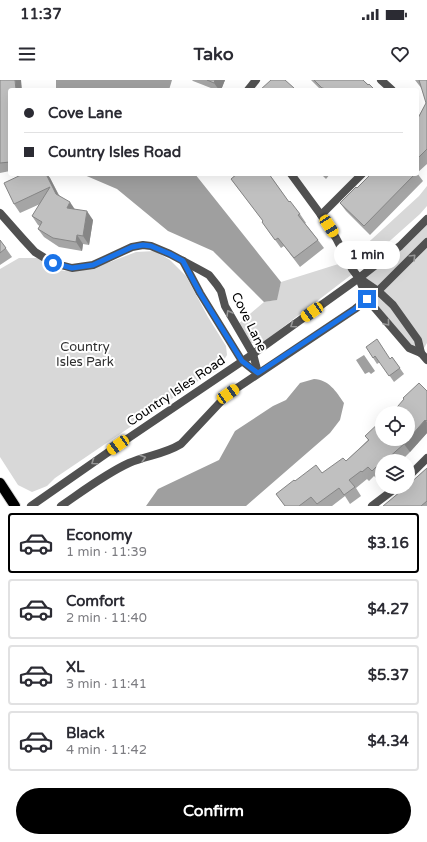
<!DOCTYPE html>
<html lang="en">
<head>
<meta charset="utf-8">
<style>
	body { margin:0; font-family:"Varela Round",sans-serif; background:#f7f7f7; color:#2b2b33; height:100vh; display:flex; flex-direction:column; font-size:15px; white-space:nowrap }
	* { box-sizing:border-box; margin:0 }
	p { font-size:13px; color:#7c7c81 }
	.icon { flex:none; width:22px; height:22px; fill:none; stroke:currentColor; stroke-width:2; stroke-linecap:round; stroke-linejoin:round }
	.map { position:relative; height:426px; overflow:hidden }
	.panel { display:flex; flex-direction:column; background:#fff; flex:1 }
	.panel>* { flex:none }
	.hud { position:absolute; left:8px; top:8px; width:411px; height:88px; border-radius:4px; box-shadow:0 4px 16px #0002; display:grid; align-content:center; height:88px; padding:0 16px; background:#fff }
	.fabs { position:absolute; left:375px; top:326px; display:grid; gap:8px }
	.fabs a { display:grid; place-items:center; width:40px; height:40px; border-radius:50%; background:#fff; box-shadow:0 4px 16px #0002; font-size:20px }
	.end { position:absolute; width:18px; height:18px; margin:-9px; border:5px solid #1a73e8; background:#fff; box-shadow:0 0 0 2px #fff }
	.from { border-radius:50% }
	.bubble { position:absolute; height:28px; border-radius:14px; background:#fff; box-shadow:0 4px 16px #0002; font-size:13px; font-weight:800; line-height:28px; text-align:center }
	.car { position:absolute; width:12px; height:24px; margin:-12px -6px; border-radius:5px; box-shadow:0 0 3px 1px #0007; background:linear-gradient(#f5c518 24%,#345 0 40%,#f5c518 0 76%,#345 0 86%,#f5c518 0) }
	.hud b { display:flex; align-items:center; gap:14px; height:38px; font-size:15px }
	.hud b+b { border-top:1px solid #e1e1e2 }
	.hud i { width:10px; height:10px; background:#2b2b33 }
	ul { padding:7px 0 0; list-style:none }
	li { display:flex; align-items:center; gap:12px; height:60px; margin:0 8px 6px; padding:0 8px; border:2px solid #e1e1e2; border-radius:4px }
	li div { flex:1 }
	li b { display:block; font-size:15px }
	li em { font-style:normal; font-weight:800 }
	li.active { border-color:#000 }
	li>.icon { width:36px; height:36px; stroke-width:1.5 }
	.primary-button { display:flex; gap:8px; margin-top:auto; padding:8px 16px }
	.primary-button a { flex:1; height:46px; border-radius:24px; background:#000; color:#fff; font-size:16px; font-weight:800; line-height:46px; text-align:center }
	.status { display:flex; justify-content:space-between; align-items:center; height:28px; padding:0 20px; background:#fff; direction:ltr }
	.status svg { height:11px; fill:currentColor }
	header { display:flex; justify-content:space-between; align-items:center; height:52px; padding:0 16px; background:#fff; font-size:18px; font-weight:800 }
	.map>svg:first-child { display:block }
	.green { fill:#d8d8d8 }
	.water { fill:#9f9f9f }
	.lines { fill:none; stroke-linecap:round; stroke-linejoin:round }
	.primary-casing { stroke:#dbdbdb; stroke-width:12 }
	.minor { stroke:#515151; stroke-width:8 }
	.tertiary { stroke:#515151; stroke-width:8 }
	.primary { stroke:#000; stroke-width:10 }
	.wall { fill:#a5a5a5 }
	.shaded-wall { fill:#868686 }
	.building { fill:#c0c0c0; stroke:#868686 }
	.oneway { stroke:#979797 }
	.route { stroke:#1a73e8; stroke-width:5 }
	.labels { text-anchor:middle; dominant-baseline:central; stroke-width:4; stroke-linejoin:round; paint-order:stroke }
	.street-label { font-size:13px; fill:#000; stroke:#fff }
	.park-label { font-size:13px; fill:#2f2f2f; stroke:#fff }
</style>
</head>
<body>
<div class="status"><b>11:37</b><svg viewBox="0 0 49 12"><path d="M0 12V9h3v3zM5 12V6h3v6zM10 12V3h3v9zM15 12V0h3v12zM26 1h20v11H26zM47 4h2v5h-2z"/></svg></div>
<header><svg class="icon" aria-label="menu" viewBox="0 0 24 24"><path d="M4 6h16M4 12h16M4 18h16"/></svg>Tako<svg class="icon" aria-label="heart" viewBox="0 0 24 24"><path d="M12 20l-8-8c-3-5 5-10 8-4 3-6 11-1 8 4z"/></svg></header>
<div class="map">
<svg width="427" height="426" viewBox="0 0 427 426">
	<rect width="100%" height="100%" fill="#fff"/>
	<g class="green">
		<path d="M427,106V126L420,134L355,192L265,261L257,263H250L237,245L264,222L276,220L281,202L348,181L419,116Z"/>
		<path d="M427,139V263L421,273L409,268L367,219L378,211L359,198Z"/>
		<path d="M155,171L170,180L186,196L208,237L226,266L227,275L217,291L207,295L55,398L47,406L32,412L18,405L0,377V189L19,178H40L51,188L65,191L84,190L110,182L136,172Z"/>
	</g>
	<g class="water">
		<path d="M56,0H172L169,10H56Z"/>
		<path d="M82,94H195L281,202L277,220L264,222L213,171L168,151L117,109Z"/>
		<path d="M364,275L375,291L371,294L369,292L365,294L356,280Z"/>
		<path d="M314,299C329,300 336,311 344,323L340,340L330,353L246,426H146L158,409L219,380L235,351L273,326L286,320L300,303Z"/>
	</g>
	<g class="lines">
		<g class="primary-casing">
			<path id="primary" d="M0,403L15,426"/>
		</g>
		<g class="minor">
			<path d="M381,0L392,10"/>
			<path d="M248,10L256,0"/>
			<path d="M291,94L321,135L336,158L352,189L359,198L378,211L393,225L418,260L421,273"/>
			<path d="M0,133L23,159L35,172L53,183L72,188L93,185L132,167L143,165L151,166L170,174L200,190L209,195L217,205L221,211L225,226L253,274L258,293"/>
			<path d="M321,135L362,94"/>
			<path d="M183,181L200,213L242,281L257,293"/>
			<path d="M359,198L367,219L409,268L421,273L427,280"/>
			<path d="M408,397L427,378"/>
			<path d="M372,426L397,407"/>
		</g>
		<g class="tertiary">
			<path d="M31,426L130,357L253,274L359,198L400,166L427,139"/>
			<path d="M61,426C83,411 105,394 129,383C147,375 163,375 181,364L228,314L355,229L378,211L427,162"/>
		</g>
		<use href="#primary" class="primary"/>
	</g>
	<g class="wall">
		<path d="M0,0L10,10V91L0,93Z"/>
		<path d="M192,0H225L221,10H216L193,1Z"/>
		<path d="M311,0H363L375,10H321Z"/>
		<path d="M415,0H427V84L417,93L423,101L370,155L346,131L340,123L357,108L371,94H417V40L426,23L422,9Z"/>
		<path d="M23,94H47L50,98L59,115L74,129L93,140L89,165L83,164L82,171L59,167L44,157L38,149L40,146L38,145L32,136L40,124L20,133L14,124Z"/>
		<path d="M236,94H269L289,122L300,134L306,143H305L324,168L300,187L284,166L281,168L262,142L263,141L231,99Z"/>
		<path d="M321,94H330L326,99Z"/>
		<path d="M0,160L12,177L0,185Z"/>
		<path d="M366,267L390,279L392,277L404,294L394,302L380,282L377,284Z"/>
		<path d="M427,311V353L410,372L401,381H382V396L378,400L374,396L369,401L367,399L356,408L361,416L350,424L345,416L332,426H285L276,414L295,401L322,393L346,381L368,360L365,356L382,359Z"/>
		<path d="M427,388V426H383L393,418Z"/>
	</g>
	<g class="shaded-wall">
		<path d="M15,0H21L22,10H16Z"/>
		<path d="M215,0H225L221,10H219L214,3Z"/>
		<path d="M46,94H47L50,98L62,122L56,114Z"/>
		<path d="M70,122L76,131L67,128Z"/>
		<path d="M87,131L93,140L89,165L83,156Z"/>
		<path d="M77,155L83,164L82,171L76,162Z"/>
		<path d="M425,340L427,342V353L410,372L404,364Z"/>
	</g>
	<g class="building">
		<path d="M0,0H15L16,10H10V82L0,83Z"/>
		<path d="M207,0H215L214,3Z"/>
		<path d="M271,0H285L294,8L292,10H260Z"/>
		<path d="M314,0H363L368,5L369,4L375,10H326L323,8H322Z"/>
		<path d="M419,0H427V69L417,79V40L426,23Z"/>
		<path d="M23,94H46L56,114L70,122L67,128L87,131L83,156L77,155L76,162L53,158L38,149L42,142L32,136L50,107L14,124L4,103Z"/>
		<path d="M237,94H269L289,122L290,121L300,134L298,135L318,160L294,178L278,158L275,160L262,142L263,141L231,99Z"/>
		<path d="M371,94H415L364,146L340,123L356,107L357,108Z"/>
		<path d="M0,160L6,168L0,173Z"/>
		<path d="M377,259L390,279L392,277L400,288L389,296L375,276L373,278L366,267Z"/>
		<path d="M419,303L427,311V340L426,341L425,340L404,364L387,379L386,378L382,381L372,391L368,387L362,392L361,391L349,400L355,407L344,415L339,408L317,424L311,417L299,426H285L276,414L294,400L295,401L316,385L322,393L343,378L346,381L369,360L365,356L382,340V359H408V333H392L404,319L403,318Z"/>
		<path d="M427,388V421L421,426H383L406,407H408V405Z"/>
	</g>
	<defs><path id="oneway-chevron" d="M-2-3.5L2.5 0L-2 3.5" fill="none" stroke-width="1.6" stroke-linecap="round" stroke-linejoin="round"/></defs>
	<g class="oneway">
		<use href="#oneway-chevron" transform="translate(413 177) rotate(-45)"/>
		<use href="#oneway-chevron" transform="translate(229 233) rotate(-120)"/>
		<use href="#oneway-chevron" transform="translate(387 243) rotate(50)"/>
		<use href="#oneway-chevron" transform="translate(293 245) rotate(145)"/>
		<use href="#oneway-chevron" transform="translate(143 378) rotate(-17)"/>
		<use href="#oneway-chevron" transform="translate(94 382) rotate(145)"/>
	</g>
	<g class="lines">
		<path class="route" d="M53,183L72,188L93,185L132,167L143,165L151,166L170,174L183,181L200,213L242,281L258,293L355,229L367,219"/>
	</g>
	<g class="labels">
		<g class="street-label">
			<text transform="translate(249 242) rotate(64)">Cove Lane</text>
			<text transform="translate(176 311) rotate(-34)">Country Isles Road</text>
		</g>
		<g class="park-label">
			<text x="85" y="267">Country<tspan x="85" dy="15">Isles Park</tspan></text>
		</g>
	</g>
</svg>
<div class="fabs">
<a><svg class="icon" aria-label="locate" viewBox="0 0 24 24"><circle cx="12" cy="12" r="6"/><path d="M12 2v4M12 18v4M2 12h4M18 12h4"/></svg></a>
<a><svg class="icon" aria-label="layers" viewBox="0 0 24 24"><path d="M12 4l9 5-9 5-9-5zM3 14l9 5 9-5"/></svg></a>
</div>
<i class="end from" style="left:53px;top:183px"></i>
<i class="end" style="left:367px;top:219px"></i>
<div class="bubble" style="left:334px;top:161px;width:66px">1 min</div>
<i class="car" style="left:329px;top:146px;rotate:147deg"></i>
<i class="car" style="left:312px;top:232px;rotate:235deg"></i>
<i class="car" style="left:228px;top:314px;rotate:56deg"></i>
<i class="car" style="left:118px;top:365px;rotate:235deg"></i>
<div class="hud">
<b><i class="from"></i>Cove Lane</b>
<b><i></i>Country Isles Road</b>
</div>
</div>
<section class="panel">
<ul>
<li class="active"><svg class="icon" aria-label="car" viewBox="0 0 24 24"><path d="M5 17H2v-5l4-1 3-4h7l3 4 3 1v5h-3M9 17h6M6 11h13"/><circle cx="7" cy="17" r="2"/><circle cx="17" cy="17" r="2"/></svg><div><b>Economy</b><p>1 min · 11:39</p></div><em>$3.16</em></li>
<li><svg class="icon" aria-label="car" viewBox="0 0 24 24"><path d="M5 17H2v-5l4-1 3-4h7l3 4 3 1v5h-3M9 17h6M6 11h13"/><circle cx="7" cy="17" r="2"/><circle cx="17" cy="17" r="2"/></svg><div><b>Comfort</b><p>2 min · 11:40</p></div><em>$4.27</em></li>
<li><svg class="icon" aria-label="car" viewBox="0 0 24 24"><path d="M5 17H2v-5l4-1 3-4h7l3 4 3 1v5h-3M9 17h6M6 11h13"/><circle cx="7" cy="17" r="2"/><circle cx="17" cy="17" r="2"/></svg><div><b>XL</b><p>3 min · 11:41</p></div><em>$5.37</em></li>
<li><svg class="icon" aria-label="car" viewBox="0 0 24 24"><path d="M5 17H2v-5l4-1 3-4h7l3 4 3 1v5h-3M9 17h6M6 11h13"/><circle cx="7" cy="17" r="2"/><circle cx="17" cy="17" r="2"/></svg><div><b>Black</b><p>4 min · 11:42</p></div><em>$4.34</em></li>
</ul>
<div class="primary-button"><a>Confirm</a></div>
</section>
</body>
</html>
